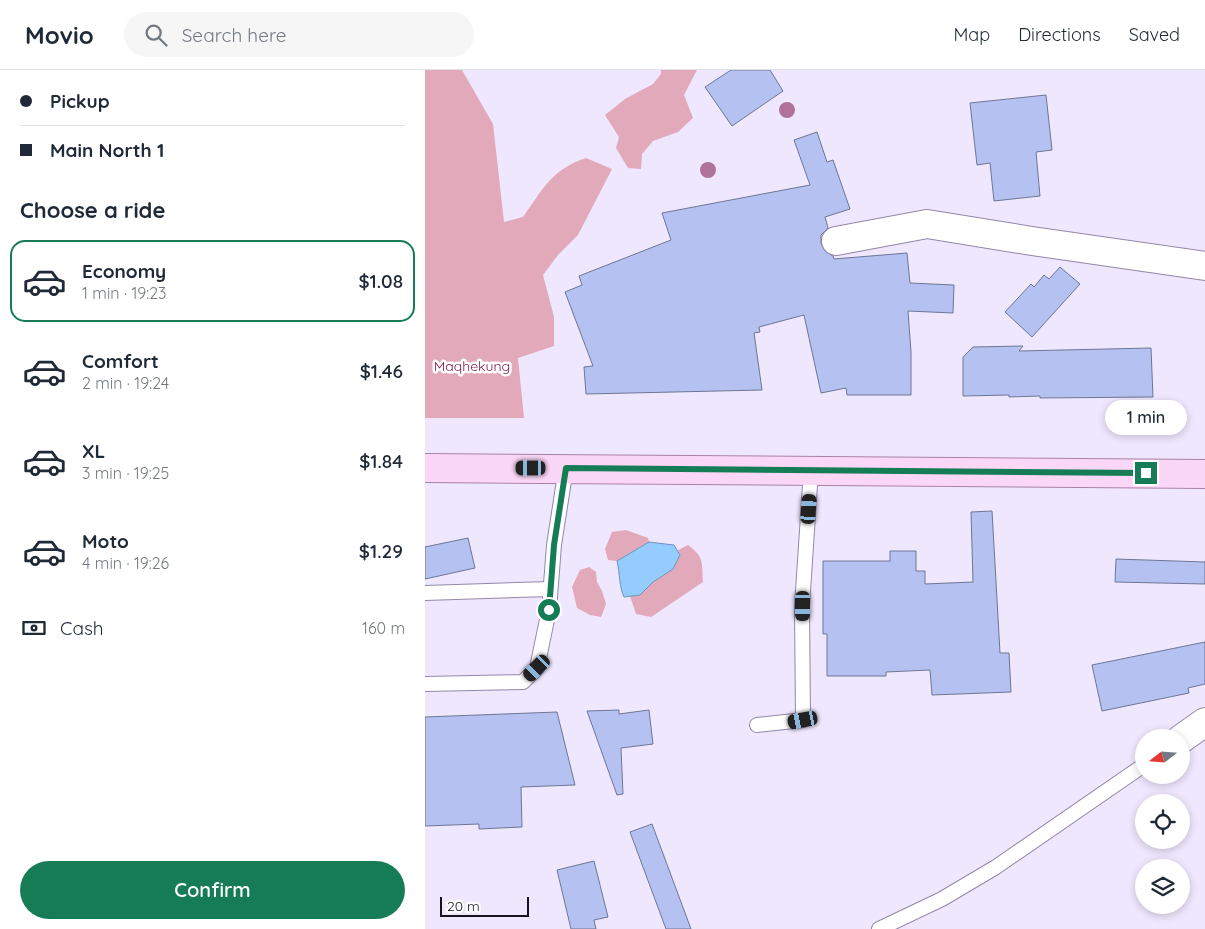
<!DOCTYPE html>
<html lang="en">
<head>
<meta charset="utf-8">
<style>
	body { margin:0; font-family:Quicksand,sans-serif; background:#f6f6f7; color:#1f2937; height:100vh; display:flex; flex-direction:column; font-size:19px; white-space:nowrap }
	* { box-sizing:border-box; margin:0 }
	p { font-size:16px; color:#747a83 }
	.icon { flex:none; width:28px; height:28px; fill:none; stroke:currentColor; stroke-width:2; stroke-linecap:round; stroke-linejoin:round }
	.map { position:relative; flex:1; overflow:hidden }
	.sheet { display:flex; flex-direction:column; background:#fff; width:425px }
	.sheet>* { flex:none }
	.hud { display:grid; align-content:center; height:110px; padding:0 20px; background:#fff }
	.needle { width:32px; rotate:253deg }
	.tools { position:absolute; left:710px; top:659px; display:grid; gap:10px }
	.tools a { display:grid; place-items:center; width:55px; height:55px; border-radius:50%; background:#fff; box-shadow:0 2px 8px #0003; font-size:25px }
	.scale { position:absolute; left:15px; bottom:12px; width:89px; box-sizing:border-box; padding-left:5px; border:2px solid #17121e; border-top:0; font-size:14px; line-height:18px; white-space:nowrap; color:#17121e; -webkit-text-stroke:4px #fff; paint-order:stroke }
	.end { position:absolute; width:22px; height:22px; margin:-11px; border:6px solid #167c55; background:#fff; box-shadow:0 0 0 2px #fff }
	.from { border-radius:50% }
	.bubble { position:absolute; height:35px; border-radius:18px; background:#fff; box-shadow:0 2px 8px #0003; font-size:16px; font-weight:600; line-height:35px; text-align:center }
	.car { position:absolute; width:15px; height:30px; margin:-15px -8px; border-radius:6px; box-shadow:0 0 4px 1px #0007; background:linear-gradient(#222 24%,#8ab4d8 0 40%,#222 0 76%,#8ab4d8 0 86%,#222 0) }
	.hud b { display:flex; align-items:center; gap:18px; height:48px; font-size:19px }
	.hud b+b { border-top:1px solid #e0e1e3 }
	.hud i { width:12px; height:12px; background:#1f2937 }
	ul { padding:0; list-style:none }
	li { display:flex; align-items:center; gap:15px; height:82px; margin:0 10px 8px; padding:0 10px; border:2px solid transparent; border-radius:15px }
	li div { flex:1 }
	li b { display:block; font-size:19px }
	li em { font-style:normal; font-weight:600 }
	li.active { border-color:#167c55 }
	li>.icon { width:45px; height:45px; stroke-width:1.5 }
	h2 { padding:0 20px; font-size:22px; line-height:60px }
	.pay { display:flex; align-items:center; gap:12px; height:55px; padding:0 20px; font-size:19px }
	.pay p { margin-inline-start:auto }
	.action { display:flex; gap:10px; margin-top:auto; padding:10px 20px }
	.action a { flex:1; height:58px; border-radius:30px; background:#167c55; color:#fff; font-size:20px; font-weight:600; line-height:58px; text-align:center }
	header { display:flex; align-items:center; gap:30px; box-sizing:border-box; height:70px; padding:0 25px; background:#fff; border-bottom:1px solid #e0e1e3 }
	header strong { font-size:24px }
	nav { display:flex; gap:28px; margin-inline-start:auto; font-size:18px }
	.search { width:350px; height:45px; background:#f6f6f7; display:flex; align-items:center; gap:12px; box-sizing:border-box; padding:0 18px; border-radius:28px; color:#747a83; font-size:19px }
	main { display:flex; flex:1; min-height:0 }
	.map>svg:first-child { display:block }
	.green { fill:#e2a9bb }
	.water { fill:#94ccfe; stroke:#6e94bb }
	.building { fill:#b5c1f1; stroke:#6e7695 }
	.lines { fill:none; stroke-linecap:round; stroke-linejoin:round }
	.lane-casing { stroke:#9387a8; stroke-width:16 }
	.street-casing { stroke:#9387a8; stroke-width:30 }
	.primary-casing { stroke:#a981a8; stroke-width:30 }
	.lane { stroke:#fff; stroke-width:14 }
	.street { stroke:#fff; stroke-width:28 }
	.primary { stroke:#fbd7f7; stroke-width:28 }
	.tree { fill:#b07298 }
	.route { stroke:#167c55; stroke-width:6 }
	.labels { text-anchor:middle; dominant-baseline:central; stroke-width:5; stroke-linejoin:round; paint-order:stroke }
	.park-label { font-size:14px; fill:#7d1345; stroke:#fff }
</style>
</head>
<body>
<header>
<strong>Movio</strong>
<div class="search"><svg class="icon" aria-label="search" viewBox="0 0 24 24"><circle cx="10" cy="10" r="6"/><path d="M15 15l6 6"/></svg>Search here</div>
<nav><a>Map</a><a>Directions</a><a>Saved</a></nav>
</header>
<main>
<section class="sheet">
<div class="hud">
<b><i class="from"></i>Pickup</b>
<b><i></i>Main North 1</b>
</div>
<h2>Choose a ride</h2>
<ul>
<li class="active"><svg class="icon" aria-label="car" viewBox="0 0 24 24"><path d="M5 17H2v-5l4-1 3-4h7l3 4 3 1v5h-3M9 17h6M6 11h13"/><circle cx="7" cy="17" r="2"/><circle cx="17" cy="17" r="2"/></svg><div><b>Economy</b><p>1 min · 19:23</p></div><em>$1.08</em></li>
<li><svg class="icon" aria-label="car" viewBox="0 0 24 24"><path d="M5 17H2v-5l4-1 3-4h7l3 4 3 1v5h-3M9 17h6M6 11h13"/><circle cx="7" cy="17" r="2"/><circle cx="17" cy="17" r="2"/></svg><div><b>Comfort</b><p>2 min · 19:24</p></div><em>$1.46</em></li>
<li><svg class="icon" aria-label="car" viewBox="0 0 24 24"><path d="M5 17H2v-5l4-1 3-4h7l3 4 3 1v5h-3M9 17h6M6 11h13"/><circle cx="7" cy="17" r="2"/><circle cx="17" cy="17" r="2"/></svg><div><b>XL</b><p>3 min · 19:25</p></div><em>$1.84</em></li>
<li><svg class="icon" aria-label="car" viewBox="0 0 24 24"><path d="M5 17H2v-5l4-1 3-4h7l3 4 3 1v5h-3M9 17h6M6 11h13"/><circle cx="7" cy="17" r="2"/><circle cx="17" cy="17" r="2"/></svg><div><b>Moto</b><p>4 min · 19:26</p></div><em>$1.29</em></li>
</ul>
<div class="pay"><svg class="icon" aria-label="cash" viewBox="0 0 24 24"><path d="M3 7h18v10H3z"/><circle cx="12" cy="12" r="2"/></svg>Cash<p>160 m</p></div>
<div class="action"><a>Confirm</a></div>
</section>
<div class="map">
<svg width="780" height="859" viewBox="0 0 780 859">
	<rect width="100%" height="100%" fill="#efe7fd"/>
	<g class="green">
		<path d="M0,0H37L68,54L79,152L98,147C118,119 126,100 161,88L187,99L153,165L133,185L118,205L129,247V276L93,288L99,348H0Z"/>
		<path d="M236,0H272L259,25L268,48L253,62L228,71L217,84L216,99L203,98L191,78L194,67L180,45L200,29L228,14L236,4Z"/>
		<path d="M201,460L223,468L224,472L192,491L183,490L180,479L187,462Z"/>
		<path d="M263,475C279,487 277,492 278,512L226,547L211,544L205,526L215,525L228,512L248,499L255,485L253,480Z"/>
		<path d="M164,497L171,502L172,512L177,521L181,534L176,547L165,545L152,538L147,517L155,500Z"/>
	</g>
	<path class="water" d="M224,472L249,475L255,485L248,499L228,512L215,525L199,527C194,516 195,504 192,491Z"/>
	<g class="building">
		<path d="M306,0H345L358,21L307,56L280,17Z"/>
		<path d="M621,25L627,80L611,82L615,126L569,131L565,93L552,95L545,33Z"/>
		<path d="M392,62L402,92L408,90L425,139L400,147L403,158L396,165V173L400,181L408,186L409,189L482,183L485,213L529,215L528,243L483,241L486,282V325H422L421,318L396,323L379,245L334,257L335,262L329,263L337,320L161,324L159,297L168,296L140,222L157,215L154,206L246,170L237,143L385,115L369,70Z"/>
		<path d="M635,197L655,214L607,267L580,242L606,214L609,217L619,205L624,209Z"/>
		<path d="M598,276L594,281L726,278L728,327L615,328V326L584,327V325L538,326V287L548,277Z"/>
		<path d="M567,441L575,583H584L586,622L507,625L505,600L461,602V606H402V564H398V491H465V481H491V501H500V514L548,512L546,442Z"/>
		<path d="M43,468L50,498L0,509V477Z"/>
		<path d="M691,489L780,492V514L690,512Z"/>
		<path d="M780,572V614L763,618L764,623L677,641L667,595Z"/>
		<path d="M194,640V644L224,640L228,674L196,678L198,724L192,725L162,641Z"/>
		<path d="M132,642L150,715L96,717L97,757L54,759V754L0,756V647Z"/>
		<path d="M227,754L266,859H241L205,762Z"/>
		<path d="M169,791L183,847L169,850L171,859H146L132,800Z"/>
	</g>
	<g class="lines">
		<g class="lane-casing">
			<g id="lane">
				<path d="M0,523L125,519"/>
				<path d="M0,614L98,612L112,598L124,540L129,475L141,398"/>
				<path d="M332,655L378,650L377,536L386,400"/>
				<path d="M454,859L517,829L571,797L719,695"/>
			</g>
		</g>
		<g class="street-casing">
			<g id="street">
				<path d="M411,171L502,154L607,171L780,196"/>
				<path d="M756,669L780,652"/>
			</g>
		</g>
		<g class="primary-casing">
			<path id="primary" d="M0,398L780,404"/>
		</g>
		<use href="#lane" class="lane"/>
		<use href="#street" class="street"/>
		<use href="#primary" class="primary"/>
	</g>
	<g class="tree">
		<circle cx="362" cy="40" r="8"/>
		<circle cx="283" cy="100" r="8"/>
	</g>
	<g class="lines">
		<path class="route" d="M124,540L129,475L141,398L721,403"/>
	</g>
	<g class="labels">
		<g class="park-label">
			<text x="47" y="296">Maqhekung</text>
		</g>
	</g>
</svg>
<div class="tools">
<a><svg class="needle" viewBox="-14 -14 28 28"><path d="M0-13l5 13h-10z" fill="#e53935"/><path d="M0 13l5-13h-10z" fill="#747a83"/></svg></a>
<a><svg class="icon" aria-label="locate" viewBox="0 0 24 24"><circle cx="12" cy="12" r="6"/><path d="M12 2v4M12 18v4M2 12h4M18 12h4"/></svg></a>
<a><svg class="icon" aria-label="layers" viewBox="0 0 24 24"><path d="M12 4l9 5-9 5-9-5zM3 14l9 5 9-5"/></svg></a>
</div>
<div class="scale">20 m</div>
<i class="end from" style="left:124px;top:540px"></i>
<i class="end" style="left:721px;top:403px"></i>
<div class="bubble" style="left:680px;top:330px;width:82px">1 min</div>
<i class="car" style="left:106px;top:398px;rotate:270deg"></i>
<i class="car" style="left:384px;top:439px;rotate:4deg"></i>
<i class="car" style="left:378px;top:536px;rotate:180deg"></i>
<i class="car" style="left:112px;top:598px;rotate:225deg"></i>
<i class="car" style="left:378px;top:650px;rotate:259deg"></i>
</div>
</main>
</body>
</html>
